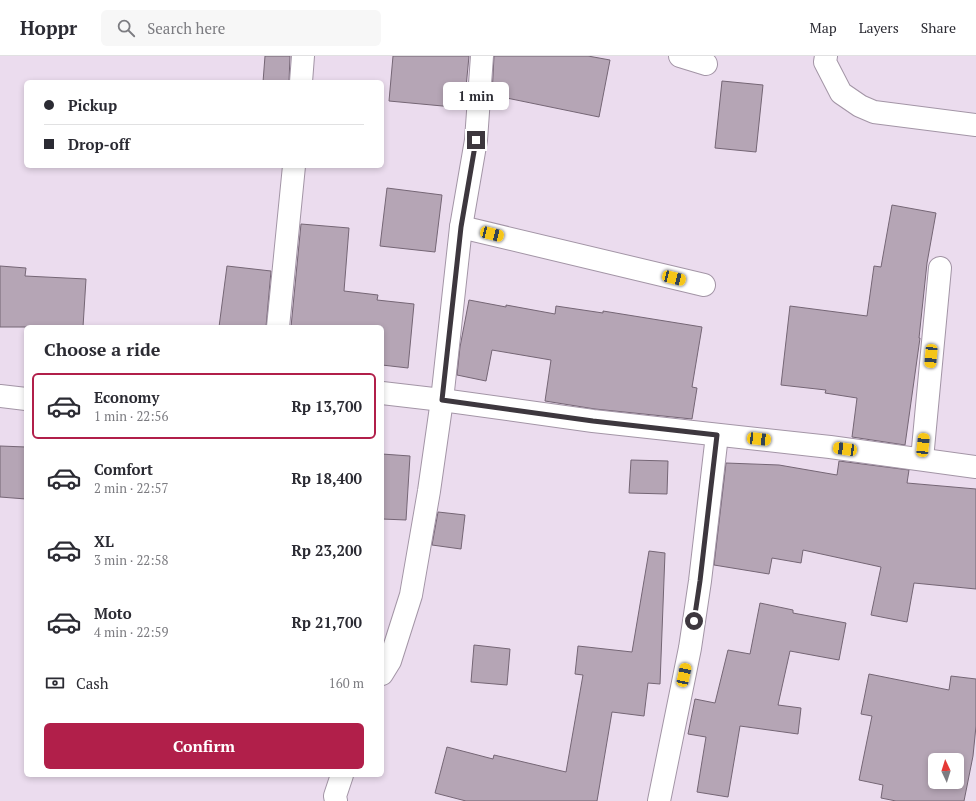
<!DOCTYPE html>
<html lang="en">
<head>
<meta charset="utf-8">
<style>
	body { margin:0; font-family:"PT Serif",serif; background:#f7f7f7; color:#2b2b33; height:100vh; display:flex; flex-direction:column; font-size:15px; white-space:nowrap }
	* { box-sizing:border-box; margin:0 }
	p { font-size:13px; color:#7c7c81 }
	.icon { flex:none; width:22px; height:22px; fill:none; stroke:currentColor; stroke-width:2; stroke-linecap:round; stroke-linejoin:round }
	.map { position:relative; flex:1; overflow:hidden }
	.drawer { position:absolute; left:24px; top:269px; width:360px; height:452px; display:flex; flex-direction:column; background:#fff; border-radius:6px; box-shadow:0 2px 6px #0003 }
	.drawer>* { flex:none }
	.banner { position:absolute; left:24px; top:24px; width:360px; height:88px; border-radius:6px; box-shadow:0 2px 6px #0003; display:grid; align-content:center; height:88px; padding:0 20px; background:#fff }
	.needle { width:26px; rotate:356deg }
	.tools { position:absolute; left:928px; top:697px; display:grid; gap:8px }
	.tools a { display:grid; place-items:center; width:36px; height:36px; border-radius:6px; background:#fff; box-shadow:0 2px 6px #0003; font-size:20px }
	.end { position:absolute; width:18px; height:18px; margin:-9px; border:5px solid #3d373e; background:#fff; box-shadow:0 0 0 2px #fff }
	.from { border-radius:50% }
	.bubble { position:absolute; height:28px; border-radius:6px; background:#fff; box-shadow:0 2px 6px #0003; font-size:13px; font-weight:600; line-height:28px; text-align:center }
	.car { position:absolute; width:12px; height:24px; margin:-12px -6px; border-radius:5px; box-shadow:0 0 3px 1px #0007; background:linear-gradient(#f5c518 24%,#345 0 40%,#f5c518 0 76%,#345 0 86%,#f5c518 0) }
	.banner b { display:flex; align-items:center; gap:14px; height:38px; font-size:15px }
	.banner b+b { border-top:1px solid #e1e1e2 }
	.banner i { width:10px; height:10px; background:#2b2b33 }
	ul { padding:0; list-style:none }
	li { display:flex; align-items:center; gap:12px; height:66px; margin:0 8px 6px; padding:0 12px; border:2px solid transparent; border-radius:6px }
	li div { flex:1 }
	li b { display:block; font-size:15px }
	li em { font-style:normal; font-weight:600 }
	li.on { border-color:#b11f4a }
	li>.icon { width:36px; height:36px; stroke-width:1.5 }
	h2 { padding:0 20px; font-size:18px; line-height:48px }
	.pay { display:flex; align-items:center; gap:10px; height:44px; padding:0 20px; font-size:15px }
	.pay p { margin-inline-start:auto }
	.button { display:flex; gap:8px; margin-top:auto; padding:8px 20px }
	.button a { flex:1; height:46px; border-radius:6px; background:#b11f4a; color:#fff; font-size:16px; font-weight:600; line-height:46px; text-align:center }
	header { display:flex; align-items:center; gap:24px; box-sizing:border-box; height:56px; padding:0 20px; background:#fff; border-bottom:1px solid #e1e1e2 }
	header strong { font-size:19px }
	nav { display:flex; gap:22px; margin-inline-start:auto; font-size:14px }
	.search { width:280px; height:36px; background:#f7f7f7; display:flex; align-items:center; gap:10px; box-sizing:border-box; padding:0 14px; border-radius:6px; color:#7c7c81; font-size:15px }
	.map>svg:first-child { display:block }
	.building { fill:#b5a5b5; stroke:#756675; fill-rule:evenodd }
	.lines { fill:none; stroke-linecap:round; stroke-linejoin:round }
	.minor-casing { stroke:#a395a6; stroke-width:24 }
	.minor { stroke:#fff; stroke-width:22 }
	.route { stroke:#3d373e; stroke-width:5 }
</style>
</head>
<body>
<header>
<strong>Hoppr</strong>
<div class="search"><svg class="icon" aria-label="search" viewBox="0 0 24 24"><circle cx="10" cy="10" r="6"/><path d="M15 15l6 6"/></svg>Search here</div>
<nav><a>Map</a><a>Layers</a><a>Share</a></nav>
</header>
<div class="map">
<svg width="976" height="745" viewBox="0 0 976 745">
	<rect width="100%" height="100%" fill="#ebdcee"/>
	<g class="building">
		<path d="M265,0H290L289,26H263Z"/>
		<path d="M393,0H469L464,52L389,45Z"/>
		<path d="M494,0H588L610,4L599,61L492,39Z"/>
		<path d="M722,25L763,29L756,96L715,92Z"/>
		<path d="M387,132L442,139L435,196L380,190Z"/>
		<path d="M892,149L936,157L927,207L919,282H920L905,389L852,381L857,342L825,337L826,334L781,329L790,250L867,260L874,210L881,211Z"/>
		<path d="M301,168L349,172L344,235L378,239L377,244L414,248L408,312L382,309V271H291Z"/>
		<path d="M0,210L26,212L25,220L86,223L83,271H0Z"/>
		<path d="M227,210L271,215L266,271H219Z"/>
		<path d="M469,244L506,251V249L555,258L556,250L603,257V255L702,271L692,331L697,332L692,363L595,353L545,345L551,304L492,294L486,325L457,319L460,291Z"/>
		<path d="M0,390L26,391V443L0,441Z"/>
		<path d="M382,398L410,400L406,464L382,463Z"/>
		<path d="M631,404L668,405L667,438L629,437Z"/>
		<path d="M839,405L909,414L907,427L976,433V533L914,527L907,566L871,559L881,511L803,494L801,507L772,502L769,518L714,509L726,407L779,409L837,419Z"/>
		<path d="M438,456L465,459L461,493L432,489Z"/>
		<path d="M649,495L665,497L660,628L648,627L644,660L612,656L597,745H466L435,737L447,691L493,703L494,699L566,716L583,619L575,618L578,590L632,596Z"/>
		<path d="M760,547L793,554V557L846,567L839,604L790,595L778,649L801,652L798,678L740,670L728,741L697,736L706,681L688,678L695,643L715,647L728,594L750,598Z"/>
		<path d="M474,589L510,593L507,629L471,626Z"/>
		<path d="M869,618L949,634L951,620L976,623V670L973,700L964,745H896L881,742L883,729L859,724L872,660L861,658ZM935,704H957V726H935Z"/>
	</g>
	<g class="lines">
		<g class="minor-casing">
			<g id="minor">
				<path d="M680,0L706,8"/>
				<path d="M826,0L825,6L841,37L860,50L874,56L976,69"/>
				<path d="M301,26L303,0"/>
				<path d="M461,171L704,229"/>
				<path d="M278,271L294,110"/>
				<path d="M382,337L442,344L593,365L830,391L976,411"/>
				<path d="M0,340L26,343"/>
				<path d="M922,403L940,212"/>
				<path d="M382,618L390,605L411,539L429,435L442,344L461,171L476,84L482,0"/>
				<path d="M336,745L335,740L342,719"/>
				<path d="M659,745L690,592L700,525L717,379"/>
			</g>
		</g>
		<use href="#minor" class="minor"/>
	</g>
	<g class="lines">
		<path class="route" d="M476,84L461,171L442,344L593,365L717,379L700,525L694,565"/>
	</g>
</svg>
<div class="tools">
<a><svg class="needle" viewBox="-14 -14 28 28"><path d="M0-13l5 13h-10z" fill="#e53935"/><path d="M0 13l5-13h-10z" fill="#7c7c81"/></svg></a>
</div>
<i class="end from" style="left:694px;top:565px"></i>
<i class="end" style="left:476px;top:84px"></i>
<div class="bubble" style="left:443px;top:26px;width:66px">1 min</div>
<i class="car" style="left:492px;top:178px;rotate:104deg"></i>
<i class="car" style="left:674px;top:222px;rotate:104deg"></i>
<i class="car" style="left:931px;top:300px;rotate:185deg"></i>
<i class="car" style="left:759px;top:383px;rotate:96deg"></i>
<i class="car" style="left:923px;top:389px;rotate:6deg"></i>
<i class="car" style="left:845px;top:393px;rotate:278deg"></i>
<i class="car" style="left:684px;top:619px;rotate:12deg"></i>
<div class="banner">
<b><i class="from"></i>Pickup</b>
<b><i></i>Drop-off</b>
</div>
<section class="drawer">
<h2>Choose a ride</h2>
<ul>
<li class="on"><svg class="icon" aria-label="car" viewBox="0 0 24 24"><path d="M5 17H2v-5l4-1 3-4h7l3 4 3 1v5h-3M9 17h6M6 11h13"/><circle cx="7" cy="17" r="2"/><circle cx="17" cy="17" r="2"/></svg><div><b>Economy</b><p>1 min · 22:56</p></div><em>Rp 13,700</em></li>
<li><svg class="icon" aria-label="car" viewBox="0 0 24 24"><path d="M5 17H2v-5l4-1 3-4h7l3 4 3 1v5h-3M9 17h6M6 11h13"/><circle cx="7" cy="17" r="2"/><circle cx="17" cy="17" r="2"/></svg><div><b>Comfort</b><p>2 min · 22:57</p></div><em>Rp 18,400</em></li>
<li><svg class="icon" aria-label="car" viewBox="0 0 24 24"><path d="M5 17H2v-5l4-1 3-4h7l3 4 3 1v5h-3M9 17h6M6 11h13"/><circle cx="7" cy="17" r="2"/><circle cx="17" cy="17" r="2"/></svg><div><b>XL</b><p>3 min · 22:58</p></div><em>Rp 23,200</em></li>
<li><svg class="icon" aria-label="car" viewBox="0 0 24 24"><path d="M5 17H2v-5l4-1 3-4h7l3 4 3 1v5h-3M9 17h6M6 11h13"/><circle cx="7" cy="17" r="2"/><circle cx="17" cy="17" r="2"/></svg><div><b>Moto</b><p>4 min · 22:59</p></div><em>Rp 21,700</em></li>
</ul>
<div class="pay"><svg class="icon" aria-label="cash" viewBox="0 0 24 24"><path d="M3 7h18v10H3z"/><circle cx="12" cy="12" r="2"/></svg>Cash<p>160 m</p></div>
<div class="button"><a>Confirm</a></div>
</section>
</div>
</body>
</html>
